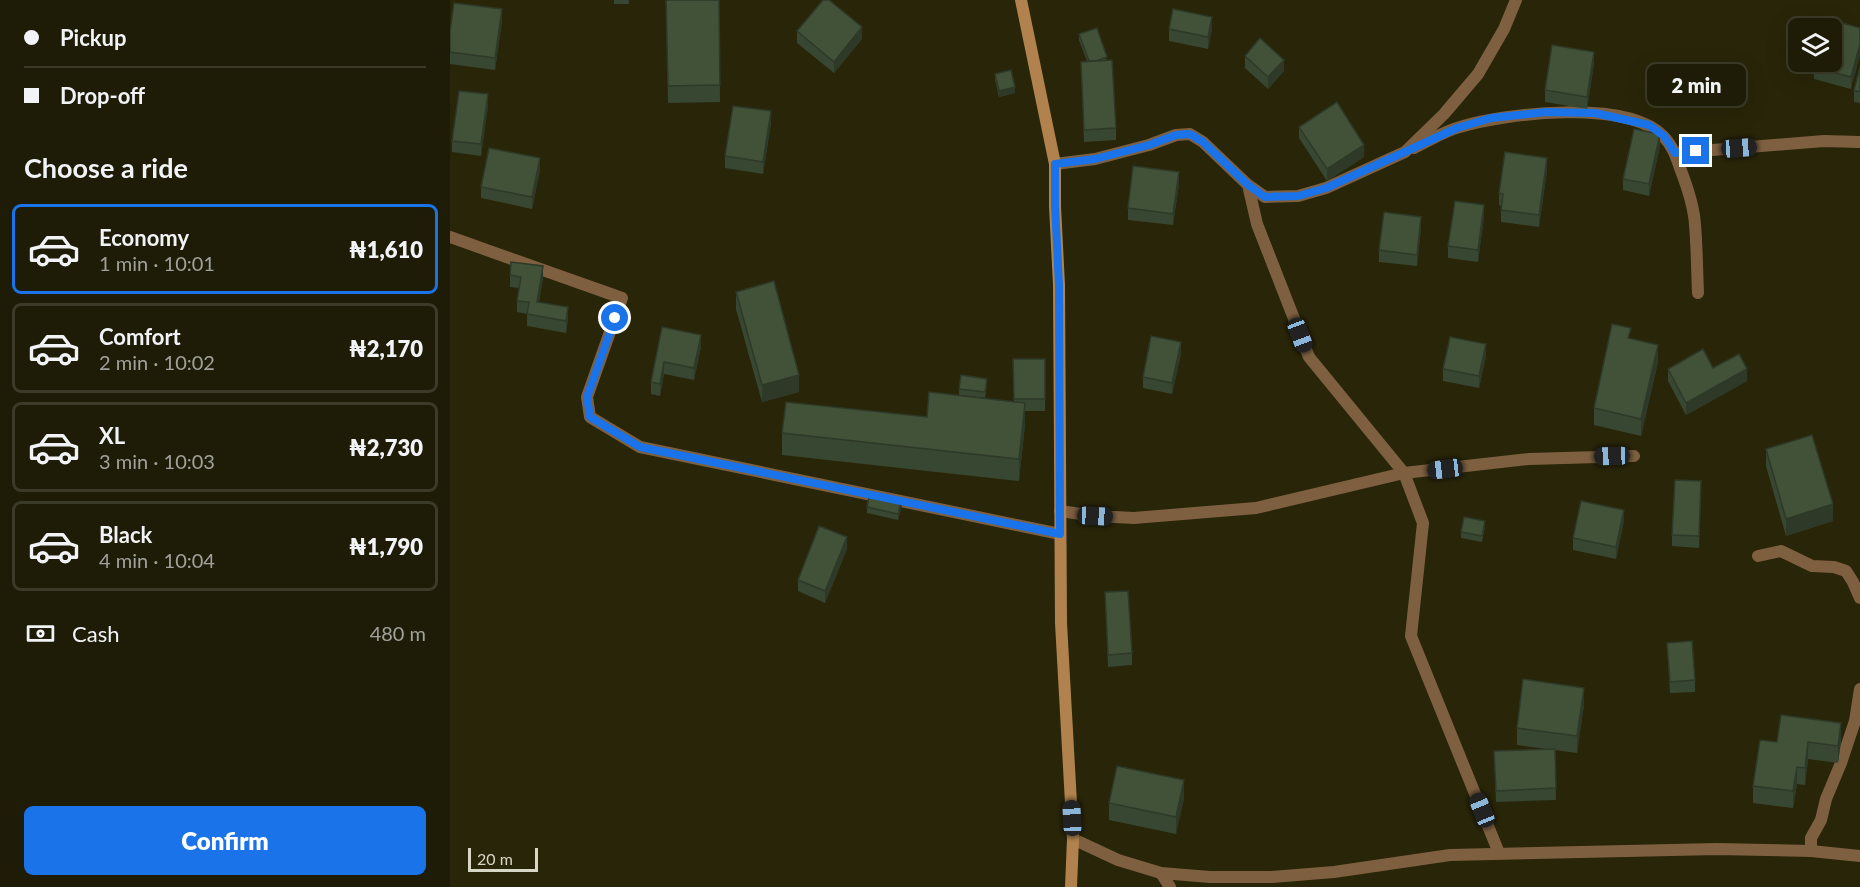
<!DOCTYPE html>
<html lang="en">
<head>
<meta charset="utf-8">
<style>
	body { margin:0; font-family:Lato,sans-serif; background:#2b2914; color:#f1f3f6; height:100vh; display:flex; flex-direction:column; font-size:22px; white-space:nowrap }
	* { box-sizing:border-box; margin:0 }
	p { font-size:20px; color:#a1a19b }
	.icon { flex:none; width:33px; height:33px; fill:none; stroke:currentColor; stroke-width:2; stroke-linecap:round; stroke-linejoin:round }
	.map { position:relative; flex:1; overflow:hidden }
	.panel { display:flex; flex-direction:column; background:#1e1c06; width:450px }
	.panel>* { flex:none }
	.hud { display:grid; align-content:center; height:132px; padding:0 24px; background:#1e1c06 }
	.fabs { position:absolute; left:1338px; top:18px; display:grid; gap:12px }
	.fabs a { display:grid; place-items:center; width:54px; height:54px; border-radius:9px; background:#1e1c06; box-shadow:0 6px 24px #0002,0 0 0 2px #3c3a28; font-size:30px }
	.scale { position:absolute; left:18px; bottom:15px; width:70px; box-sizing:border-box; padding-left:6px; border:3px solid #d8d6c6; border-top:0; font-size:16px; line-height:21px; white-space:nowrap; color:#d8d6c6; -webkit-text-stroke:4px #282508; paint-order:stroke }
	.end { position:absolute; width:27px; height:27px; margin:-14px; border:8px solid #1a73e8; background:#fff; box-shadow:0 0 0 3px #fff }
	.from { border-radius:50% }
	.bubble { position:absolute; height:42px; border-radius:9px; background:#1e1c06; box-shadow:0 6px 24px #0002,0 0 0 2px #3c3a28; font-size:20px; font-weight:800; line-height:42px; text-align:center }
	.car { position:absolute; width:18px; height:36px; margin:-18px -9px; border-radius:8px; box-shadow:0 0 4px 2px #0007; background:linear-gradient(#222 24%,#8ab4d8 0 40%,#222 0 76%,#8ab4d8 0 86%,#222 0) }
	.hud b { display:flex; align-items:center; gap:21px; height:57px; font-size:22px }
	.hud b+b { border-top:2px solid #3c3a28 }
	.hud i { width:15px; height:15px; background:#f1f3f6 }
	ul { padding:0; list-style:none }
	li { display:flex; align-items:center; gap:18px; height:90px; margin:0 12px 9px; padding:0 12px; border:3px solid #3c3a28; border-radius:9px }
	li div { flex:1 }
	li b { display:block; font-size:22px }
	li em { font-style:normal; font-weight:800 }
	li.active { border-color:#1a73e8 }
	li>.icon { width:54px; height:54px; stroke-width:1.5 }
	h2 { padding:0 24px; font-size:27px; line-height:72px }
	.pay { display:flex; align-items:center; gap:15px; height:66px; padding:0 24px; font-size:22px }
	.pay p { margin-inline-start:auto }
	.action { display:flex; gap:12px; margin-top:auto; padding:12px 24px }
	.action a { flex:1; height:69px; border-radius:9px; background:#1a73e8; color:#fff; font-size:24px; font-weight:800; line-height:69px; text-align:center }
	main { display:flex; flex:1; min-height:0 }
	.map>svg:first-child { display:block }
	.lines { fill:none; stroke-linecap:round; stroke-linejoin:round }
	.minor { stroke:#7e6040; stroke-width:12 }
	.secondary { stroke:#b1824d; stroke-width:12 }
	.wall { fill:#384731 }
	.shaded-wall { fill:#2e3928 }
	.building { fill:#415239; stroke:#2e3928; stroke-width:1.5 }
	.route { stroke:#1a73e8; stroke-width:8 }
</style>
</head>
<body>
<main>
<section class="panel">
<div class="hud">
<b><i class="from"></i>Pickup</b>
<b><i></i>Drop-off</b>
</div>
<h2>Choose a ride</h2>
<ul>
<li class="active"><svg class="icon" aria-label="car" viewBox="0 0 24 24"><path d="M5 17H2v-5l4-1 3-4h7l3 4 3 1v5h-3M9 17h6M6 11h13"/><circle cx="7" cy="17" r="2"/><circle cx="17" cy="17" r="2"/></svg><div><b>Economy</b><p>1 min · 10:01</p></div><em>₦1,610</em></li>
<li><svg class="icon" aria-label="car" viewBox="0 0 24 24"><path d="M5 17H2v-5l4-1 3-4h7l3 4 3 1v5h-3M9 17h6M6 11h13"/><circle cx="7" cy="17" r="2"/><circle cx="17" cy="17" r="2"/></svg><div><b>Comfort</b><p>2 min · 10:02</p></div><em>₦2,170</em></li>
<li><svg class="icon" aria-label="car" viewBox="0 0 24 24"><path d="M5 17H2v-5l4-1 3-4h7l3 4 3 1v5h-3M9 17h6M6 11h13"/><circle cx="7" cy="17" r="2"/><circle cx="17" cy="17" r="2"/></svg><div><b>XL</b><p>3 min · 10:03</p></div><em>₦2,730</em></li>
<li><svg class="icon" aria-label="car" viewBox="0 0 24 24"><path d="M5 17H2v-5l4-1 3-4h7l3 4 3 1v5h-3M9 17h6M6 11h13"/><circle cx="7" cy="17" r="2"/><circle cx="17" cy="17" r="2"/></svg><div><b>Black</b><p>4 min · 10:04</p></div><em>₦1,790</em></li>
</ul>
<div class="pay"><svg class="icon" aria-label="cash" viewBox="0 0 24 24"><path d="M3 7h18v10H3z"/><circle cx="12" cy="12" r="2"/></svg>Cash<p>480 m</p></div>
<div class="action"><a>Confirm</a></div>
</section>
<div class="map">
<svg width="1410" height="887" viewBox="0 0 1410 887">
	<rect width="100%" height="100%" fill="#282508"/>
	<g class="lines">
		<g class="minor">
			<path d="M964,148C979,141 994,131 1010,127C1056,113 1177,99 1213,136C1222,145 1226,156 1230,168C1237,186 1244,206 1245,225C1247,248 1247,271 1248,293"/>
			<path d="M1225,153L1374,141L1410,142"/>
			<path d="M605,164L645,159L699,145L726,135L740,134L753,142L798,185L815,197L848,196L876,188L955,152L994,114L1028,74L1054,29L1066,0"/>
			<path d="M798,185L807,224L859,357L954,473L973,523L961,636L1049,853"/>
			<path d="M0,237L172,298L137,397L140,417L190,447L610,534"/>
			<path d="M610,511L645,516L684,518L806,508L954,473L1079,459L1184,456"/>
			<path d="M1308,556L1331,551L1362,566L1384,567L1396,571L1403,582L1410,598"/>
			<path d="M623,839L668,860L711,873L760,877H822L884,872L1000,855L1267,849L1361,851L1410,856"/>
			<path d="M1361,851V838L1371,820L1376,799L1391,763L1405,721L1410,689"/>
			<path d="M711,873L720,887"/>
		</g>
		<path class="secondary" d="M571,0L605,164V206L609,285L611,623L623,839L621,887"/>
	</g>
	<g class="wall">
		<rect x="164" y="0" width="15" height="4"/>
		<path d="M216,0H269L270,102L218,103Z"/>
		<path d="M52,21L45,70L0,64V31Z"/>
		<path d="M1410,28L1401,89L1364,79V67Z"/>
		<path d="M719,29H762L758,49L719,41Z"/>
		<path d="M347,31L412,39L384,73L347,43Z"/>
		<path d="M629,34L657,60L666,128V140L634,142L631,62L637,61L629,40Z"/>
		<path d="M795,56L834,71L818,89L795,68Z"/>
		<path d="M1144,64L1137,109L1095,102V90Z"/>
		<path d="M1410,67V103L1404,102V90Z"/>
		<path d="M545,74L565,93L549,97L545,80Z"/>
		<path d="M38,106L31,156L2,152V141Z"/>
		<path d="M321,123L313,174L275,168V156Z"/>
		<path d="M849,127L914,157L877,181L849,138Z"/>
		<path d="M1210,146L1199,196L1173,190V179Z"/>
		<path d="M90,170L82,209L31,198V187Z"/>
		<path d="M1097,170L1089,227L1051,222V206L1049,205V193Z"/>
		<path d="M729,184L723,225L678,220V208Z"/>
		<path d="M1034,217L1028,262L998,258V246Z"/>
		<path d="M971,229L967,266L929,262V250Z"/>
		<path d="M60,275L93,278L89,302L118,319L116,333L77,326V314L67,312V301L69,288L60,287Z"/>
		<path d="M286,292L349,392L312,402L286,309Z"/>
		<path d="M212,327L251,347L244,380L214,374L210,396L201,394V382Z"/>
		<path d="M1181,339L1208,362L1191,436L1144,425V408Z"/>
		<path d="M731,354L722,394L693,388V377Z"/>
		<path d="M1036,356L1029,388L993,381V369Z"/>
		<path d="M563,359H595V411H575V425L569,481L332,455V433L477,417L564,401Z"/>
		<path d="M1263,368L1297,381L1236,415L1218,381V369Z"/>
		<path d="M537,385L535,398L509,395V389Z"/>
		<path d="M1316,449L1383,521L1336,536L1316,466Z"/>
		<path d="M1251,493L1249,548L1222,546V535Z"/>
		<path d="M452,505L448,520L417,513V507Z"/>
		<path d="M1174,521L1166,559L1123,550V538Z"/>
		<path d="M1035,527L1032,542L1011,538V532Z"/>
		<path d="M397,549L375,603L348,591V580Z"/>
		<path d="M655,592L682,653V665L658,667Z"/>
		<path d="M1217,643L1245,680V692L1220,693Z"/>
		<path d="M1134,705L1127,753L1105,750L1106,800L1046,802L1044,751L1096,749L1067,745V728Z"/>
		<path d="M1391,741L1388,763L1358,759L1355,785L1347,784L1343,808L1303,803V786L1327,742Z"/>
		<path d="M734,798L726,834L659,820V803Z"/>
	</g>
	<g class="shaded-wall">
		<path d="M52,9V21L45,70V58Z"/>
		<path d="M762,17V29L758,49V37Z"/>
		<path d="M412,27V39L384,73V62Z"/>
		<path d="M1410,44V56L1401,89V77Z"/>
		<path d="M1144,52V64L1137,109V97Z"/>
		<path d="M834,60V71L818,89V77Z"/>
		<path d="M565,87V93L549,97V91Z"/>
		<path d="M38,94V106L31,156V144Z"/>
		<path d="M321,111V123L313,174V162Z"/>
		<path d="M1210,134V146L1199,196V184Z"/>
		<path d="M914,145V157L877,181V169Z"/>
		<path d="M90,158V170L82,209V197Z"/>
		<path d="M1097,158V170L1089,227V215Z"/>
		<path d="M729,172V184L723,225V214Z"/>
		<path d="M1034,205V217L1028,262V250Z"/>
		<path d="M971,217V229L967,266V255Z"/>
		<path d="M93,266V278L87,314V302Z"/>
		<path d="M118,307V319L116,333V321Z"/>
		<path d="M251,335V347L244,380V368Z"/>
		<path d="M731,342V354L722,394V383Z"/>
		<path d="M1036,344V356L1029,388V376Z"/>
		<path d="M1208,345V362L1191,436V419Z"/>
		<path d="M214,362V374L210,396V384Z"/>
		<path d="M1297,369V381L1236,415V403Z"/>
		<path d="M349,375V392L312,402V385Z"/>
		<path d="M575,403V425L569,481V459Z"/>
		<path d="M452,499V505L448,520V514Z"/>
		<path d="M1383,504V521L1336,536V519Z"/>
		<path d="M1174,510V521L1166,559V547Z"/>
		<path d="M397,537V549L375,603V591Z"/>
		<path d="M1134,688V705L1127,753V736Z"/>
		<path d="M1391,723V741L1388,763V746Z"/>
		<path d="M1358,742V759L1355,785V768Z"/>
		<path d="M1347,767V784L1343,808V791Z"/>
		<path d="M734,780V798L726,834V817Z"/>
	</g>
	<g class="building">
		<path d="M216,0H269L270,85L218,86Z"/>
		<path d="M373,0H379L412,27L384,62L347,31Z"/>
		<path d="M4,3L52,9L45,58L0,52V31Z"/>
		<path d="M723,9L762,17L758,37L719,29Z"/>
		<path d="M1378,19L1410,28V44L1401,77L1364,67L1365,62H1382V28H1375Z"/>
		<path d="M647,28L657,57L646,61H639L629,34Z"/>
		<path d="M810,38L834,60L818,77L795,56Z"/>
		<path d="M1102,45L1144,52L1137,97L1095,90Z"/>
		<path d="M662,60L666,128L634,130L631,62Z"/>
		<path d="M1410,67V92L1404,90Z"/>
		<path d="M561,70L565,87L549,91L545,74Z"/>
		<path d="M9,91L38,94L31,144L2,141Z"/>
		<path d="M887,102L914,145L877,169L849,127Z"/>
		<path d="M283,106L321,111L313,162L275,156Z"/>
		<path d="M1184,129L1210,134L1199,184L1173,179Z"/>
		<path d="M39,148L90,158L82,197L31,187Z"/>
		<path d="M1055,152L1097,158L1089,215L1051,210L1053,194L1049,193Z"/>
		<path d="M683,166L729,172L723,214L678,208Z"/>
		<path d="M1005,201L1034,205L1028,250L998,246Z"/>
		<path d="M934,212L971,217L967,255L929,250Z"/>
		<path d="M61,262L93,266L87,302L118,307L116,321L77,314L79,302L67,301L71,277L60,275Z"/>
		<path d="M324,281L349,375L312,385L286,292Z"/>
		<path d="M1162,324L1181,328L1178,338L1208,345L1191,419L1144,408Z"/>
		<path d="M212,327L251,335L244,368L214,362L210,384L201,382Z"/>
		<path d="M701,336L731,342L722,383L693,377Z"/>
		<path d="M1000,337L1036,344L1029,376L993,369Z"/>
		<path d="M1253,349L1263,368L1289,354L1297,369L1236,403L1218,369Z"/>
		<path d="M563,359H595V399H564Z"/>
		<path d="M511,375L537,379L535,392L509,389Z"/>
		<path d="M479,392L575,403L569,459L332,433L336,402L477,417Z"/>
		<path d="M1362,435L1383,504L1336,519L1316,449Z"/>
		<path d="M1225,480L1251,481L1249,536L1222,535Z"/>
		<path d="M420,492L452,499L448,514L417,507Z"/>
		<path d="M1131,501L1174,510L1166,547L1123,538Z"/>
		<path d="M1014,517L1035,521L1032,536L1011,532Z"/>
		<path d="M369,526L397,537L375,591L348,580Z"/>
		<path d="M678,591L682,653L658,655L655,592Z"/>
		<path d="M1242,641L1245,680L1220,682L1217,643Z"/>
		<path d="M1073,679L1134,688L1127,736L1067,728Z"/>
		<path d="M1331,715L1391,723L1388,746L1358,742L1355,768L1347,767L1343,791L1303,786L1310,740L1327,742Z"/>
		<path d="M1105,749L1106,788L1046,791L1044,751Z"/>
		<path d="M667,766L734,780L726,817L659,803Z"/>
	</g>
	<g class="lines">
		<path class="route" d="M165,318L137,397L140,417L190,447L610,534L609,285L605,206V164L645,159L699,145L726,135L740,134L753,142L798,185L815,197L848,196L876,188L1007,128L1041,118L1096,112L1145,113L1199,125L1214,136L1225,153L1246,151"/>
	</g>
</svg>
<div class="fabs">
<a><svg class="icon" aria-label="layers" viewBox="0 0 24 24"><path d="M12 4l9 5-9 5-9-5zM3 14l9 5 9-5"/></svg></a>
</div>
<div class="scale">20 m</div>
<i class="end from" style="left:165px;top:318px"></i>
<i class="end" style="left:1246px;top:151px"></i>
<div class="bubble" style="left:1197px;top:64px;width:99px">2 min</div>
<i class="car" style="left:1289px;top:148px;rotate:86deg"></i>
<i class="car" style="left:850px;top:335px;rotate:159deg"></i>
<i class="car" style="left:1162px;top:456px;rotate:268deg"></i>
<i class="car" style="left:995px;top:469px;rotate:263deg"></i>
<i class="car" style="left:645px;top:516px;rotate:93deg"></i>
<i class="car" style="left:1032px;top:810px;rotate:338deg"></i>
<i class="car" style="left:622px;top:818px;rotate:357deg"></i>
</div>
</main>
</body>
</html>
